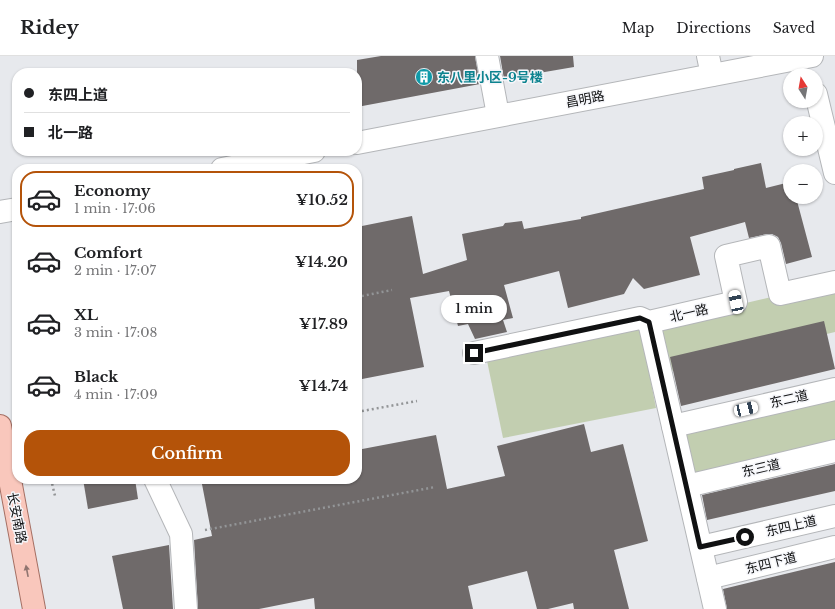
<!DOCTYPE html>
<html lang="en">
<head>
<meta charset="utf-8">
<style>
	body { margin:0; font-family:"Libre Baskerville","Noto Sans SC",serif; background:#f6f6f6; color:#202124; height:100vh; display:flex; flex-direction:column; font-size:15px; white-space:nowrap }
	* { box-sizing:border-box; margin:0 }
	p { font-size:13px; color:#757577 }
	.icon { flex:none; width:22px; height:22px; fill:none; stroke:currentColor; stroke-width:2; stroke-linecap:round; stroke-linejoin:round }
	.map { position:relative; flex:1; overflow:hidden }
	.side { position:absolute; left:12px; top:108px; width:350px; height:320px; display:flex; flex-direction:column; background:#fff; border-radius:16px; box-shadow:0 1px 3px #0004 }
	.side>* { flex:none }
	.banner { position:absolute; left:12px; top:12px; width:350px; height:88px; border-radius:16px; box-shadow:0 1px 3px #0004; display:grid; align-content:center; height:88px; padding:0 12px; background:#fff }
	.needle { width:26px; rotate:349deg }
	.fabs { position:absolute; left:783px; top:12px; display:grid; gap:8px }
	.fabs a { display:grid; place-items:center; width:40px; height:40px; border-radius:50%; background:#fff; box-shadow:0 1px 3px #0004; font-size:20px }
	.end { position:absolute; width:18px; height:18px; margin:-9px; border:5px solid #101112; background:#fff; box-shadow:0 0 0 2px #fff }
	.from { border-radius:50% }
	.bubble { position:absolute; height:28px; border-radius:14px; background:#fff; box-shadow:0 1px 3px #0004; font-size:13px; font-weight:600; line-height:28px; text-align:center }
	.car { position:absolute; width:12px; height:24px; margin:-12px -6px; border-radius:5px; box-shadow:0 0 3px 1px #0007; background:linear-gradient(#fff 24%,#345 0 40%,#fff 0 76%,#345 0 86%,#fff 0) }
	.banner b { display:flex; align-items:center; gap:14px; height:38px; font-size:15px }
	.banner b+b { border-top:1px solid #e0e0e0 }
	.banner i { width:10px; height:10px; background:#202124 }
	ul { padding:7px 0 0; list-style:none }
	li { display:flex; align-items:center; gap:12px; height:56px; margin:0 8px 6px; padding:0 4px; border:2px solid transparent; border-radius:16px }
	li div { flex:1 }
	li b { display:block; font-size:15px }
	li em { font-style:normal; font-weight:600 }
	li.selected { border-color:#b45309 }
	li>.icon { width:36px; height:36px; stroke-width:1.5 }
	.button { display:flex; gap:8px; margin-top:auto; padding:8px 12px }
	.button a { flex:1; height:46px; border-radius:16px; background:#b45309; color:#fff; font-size:16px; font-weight:600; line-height:46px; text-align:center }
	header { display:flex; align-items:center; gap:24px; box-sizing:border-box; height:56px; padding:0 20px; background:#fff; border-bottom:1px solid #e0e0e0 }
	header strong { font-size:19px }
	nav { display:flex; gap:22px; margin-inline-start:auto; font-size:14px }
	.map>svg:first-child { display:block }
	.green { fill:#c2ceb0 }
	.building { fill:#6f6a6a }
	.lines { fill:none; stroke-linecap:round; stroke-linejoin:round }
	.minor-casing { stroke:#b4b6b9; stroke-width:24 }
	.major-casing { stroke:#a56f63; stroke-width:24 }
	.path { stroke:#939597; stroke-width:2.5; stroke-dasharray:2 3; stroke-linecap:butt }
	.minor { stroke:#fff; stroke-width:22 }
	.major { stroke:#f9c7bc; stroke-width:22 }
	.oneway { fill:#907570 }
	.route { stroke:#101112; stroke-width:5 }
	.labels { text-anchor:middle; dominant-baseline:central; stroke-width:3; stroke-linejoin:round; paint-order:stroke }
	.culture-label { font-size:13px; font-weight:bold; fill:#0d838f; stroke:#f5f6fa; text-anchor:start }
	.street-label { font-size:13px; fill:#101112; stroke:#f5f6fa }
</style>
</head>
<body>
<header>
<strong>Ridey</strong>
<nav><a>Map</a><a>Directions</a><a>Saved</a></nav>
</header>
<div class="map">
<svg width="835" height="553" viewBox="0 0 835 553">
	<rect width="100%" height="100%" fill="#e7e9ed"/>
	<g class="green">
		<path d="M835,226V276L667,316L656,268Z"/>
		<path d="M640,269L656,352L503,382L486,300Z"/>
		<path d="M835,338V388L693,421L682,374Z"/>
	</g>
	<g class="building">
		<path d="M381,0H475L480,28L357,51V4Z"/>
		<path d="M500,0H573L574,11L504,23Z"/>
		<path d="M761,107L766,132L790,126V141H796L812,201L786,208L781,187L778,181L772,178H767L749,182L745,166L690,181L700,219L644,233L633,222L624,238L568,252L559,215L504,229L513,262L503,264L507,276L475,283L468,268L458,270L449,235L410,242L424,311L357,324V171L412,160L423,218L467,204L462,178L503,170L505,167L522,165L524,173L581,163V161L704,133L702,121L734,114V113Z"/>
		<path d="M824,265L835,313L681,350L670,301Z"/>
		<path d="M584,368L591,396L623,388L648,485L614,494L629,553H574L573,547L548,553H537L527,515L468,530L473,553H315L314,542L259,553H198L194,484L212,480L201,423H357V394L436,379L447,433L505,420L497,390Z"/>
		<path d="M835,408V435L707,464L702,439Z"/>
		<path d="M83,423H135L138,443L88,453Z"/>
		<path d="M169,489L173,553H123L112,500Z"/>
		<path d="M835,506V553H727L723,533Z"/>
	</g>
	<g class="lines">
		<g class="minor-casing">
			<g id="minor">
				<path d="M487,0L498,59"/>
				<path d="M708,0L712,19"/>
				<path d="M816,38L835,117"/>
				<path d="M357,87L812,0"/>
				<path d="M222,113L314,95"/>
				<path d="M0,156L17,153"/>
				<path d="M649,266L715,553"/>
				<path d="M474,297L640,262L649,266L736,246L726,200L769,190L780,238L835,226"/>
				<path d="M673,370L835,333"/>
				<path d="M155,423L181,478L186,553"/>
				<path d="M687,430L835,395"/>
				<path d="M701,491L835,460"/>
				<path d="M708,522L835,491"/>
			</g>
		</g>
		<g class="major-casing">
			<path id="major" d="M0,370L34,553"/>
		</g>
		<g class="path">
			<path d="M357,241L392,234"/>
			<path d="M357,356L417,345"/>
			<path d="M51,423L55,440"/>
			<path d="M205,474L435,431"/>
		</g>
		<use href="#minor" class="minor"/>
		<use href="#major" class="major"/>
	</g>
	<defs><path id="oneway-solid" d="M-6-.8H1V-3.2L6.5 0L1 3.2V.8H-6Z"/></defs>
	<use class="oneway" href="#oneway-solid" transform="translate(27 515) rotate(-101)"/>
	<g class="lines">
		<path class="route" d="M474,297L640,262L649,266L700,491L745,481"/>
	</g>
	<defs>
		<g id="building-disc" transform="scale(0.9)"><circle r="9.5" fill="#0f9aa8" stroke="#f5f6fa"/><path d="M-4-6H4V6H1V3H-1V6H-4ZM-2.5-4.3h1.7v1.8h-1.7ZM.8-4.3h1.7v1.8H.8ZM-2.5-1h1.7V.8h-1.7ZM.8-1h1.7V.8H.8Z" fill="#fff"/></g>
	</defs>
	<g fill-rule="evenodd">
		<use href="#building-disc" x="424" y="21"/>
	</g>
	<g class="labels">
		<g class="culture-label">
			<text x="437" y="21">东八里小区-9号楼</text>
		</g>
		<g class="street-label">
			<text transform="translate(585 43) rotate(-11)">昌明路</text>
			<text transform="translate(689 257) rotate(-13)">北一路</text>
			<text transform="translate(789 343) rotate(-13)">东二道</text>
			<text transform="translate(761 412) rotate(-13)">东三道</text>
			<text transform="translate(17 462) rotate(79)">长安南路</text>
			<text transform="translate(791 470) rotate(-13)">东四上道</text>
			<text transform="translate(771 507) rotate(-14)">东四下道</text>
		</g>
	</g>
</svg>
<div class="fabs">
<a><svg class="needle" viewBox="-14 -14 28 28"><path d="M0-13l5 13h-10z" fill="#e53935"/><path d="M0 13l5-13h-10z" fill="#757577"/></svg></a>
<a>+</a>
<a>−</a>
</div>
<i class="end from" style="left:745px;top:481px"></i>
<i class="end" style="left:474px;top:297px"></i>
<div class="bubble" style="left:441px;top:239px;width:66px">1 min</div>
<i class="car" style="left:736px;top:246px;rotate:348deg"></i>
<i class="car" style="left:746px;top:353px;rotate:77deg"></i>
<div class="banner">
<b><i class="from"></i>东四上道</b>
<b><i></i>北一路</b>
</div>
<section class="side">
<ul>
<li class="selected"><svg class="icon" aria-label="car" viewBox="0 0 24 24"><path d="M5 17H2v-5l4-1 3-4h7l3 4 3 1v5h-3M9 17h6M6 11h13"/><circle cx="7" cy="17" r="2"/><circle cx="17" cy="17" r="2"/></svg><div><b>Economy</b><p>1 min · 17:06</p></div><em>¥10.52</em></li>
<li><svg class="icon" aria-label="car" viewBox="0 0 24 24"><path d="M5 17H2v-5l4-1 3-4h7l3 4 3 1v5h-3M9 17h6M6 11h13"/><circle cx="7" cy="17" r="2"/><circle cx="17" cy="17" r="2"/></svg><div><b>Comfort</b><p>2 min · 17:07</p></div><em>¥14.20</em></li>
<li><svg class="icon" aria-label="car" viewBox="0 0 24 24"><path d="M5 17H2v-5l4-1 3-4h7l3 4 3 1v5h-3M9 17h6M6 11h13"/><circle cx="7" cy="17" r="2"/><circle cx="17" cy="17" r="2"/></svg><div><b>XL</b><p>3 min · 17:08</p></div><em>¥17.89</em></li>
<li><svg class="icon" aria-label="car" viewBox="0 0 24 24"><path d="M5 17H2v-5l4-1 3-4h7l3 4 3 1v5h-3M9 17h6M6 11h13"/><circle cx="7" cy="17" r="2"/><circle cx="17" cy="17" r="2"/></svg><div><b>Black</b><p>4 min · 17:09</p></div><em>¥14.74</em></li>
</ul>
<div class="button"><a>Confirm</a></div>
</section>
</div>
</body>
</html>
